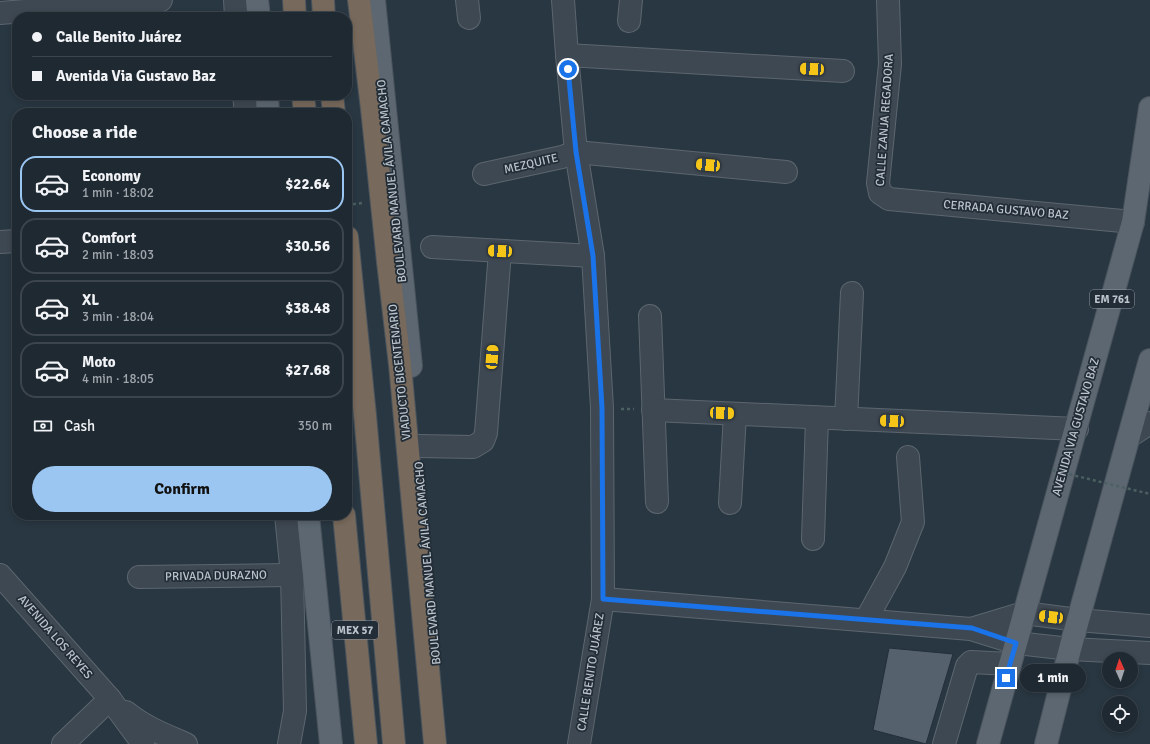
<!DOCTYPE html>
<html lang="en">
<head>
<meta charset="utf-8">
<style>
	body { margin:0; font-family:Signika,sans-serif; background:#27313a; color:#f1f3f6; height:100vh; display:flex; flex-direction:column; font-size:15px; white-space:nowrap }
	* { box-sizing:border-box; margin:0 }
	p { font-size:13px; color:#a1a6ac }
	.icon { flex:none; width:22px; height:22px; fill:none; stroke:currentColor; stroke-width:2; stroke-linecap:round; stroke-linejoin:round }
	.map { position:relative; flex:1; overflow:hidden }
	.details { position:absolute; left:12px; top:108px; width:340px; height:412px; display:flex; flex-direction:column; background:#1f2932; border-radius:16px; box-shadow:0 2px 6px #0003,0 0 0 1px #3c454d }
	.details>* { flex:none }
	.banner { position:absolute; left:12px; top:12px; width:340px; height:88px; border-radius:16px; box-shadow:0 2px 6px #0003,0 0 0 1px #3c454d; display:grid; align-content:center; height:88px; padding:0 20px; background:#1f2932 }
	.needle { width:26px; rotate:357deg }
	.fabs { position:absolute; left:1102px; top:652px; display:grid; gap:8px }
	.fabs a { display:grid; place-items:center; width:36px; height:36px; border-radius:50%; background:#1f2932; box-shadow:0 2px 6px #0003,0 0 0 1px #3c454d; font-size:20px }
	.end { position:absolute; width:18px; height:18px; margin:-9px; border:5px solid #1a73e8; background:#fff; box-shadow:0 0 0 2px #fff }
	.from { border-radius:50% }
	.bubble { position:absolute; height:28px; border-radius:14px; background:#1f2932; box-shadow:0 2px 6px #0003,0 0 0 1px #3c454d; font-size:13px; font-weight:700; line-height:28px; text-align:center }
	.car { position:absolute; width:12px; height:24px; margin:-12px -6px; border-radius:5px; box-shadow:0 0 3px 1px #0007; background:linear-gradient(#f5c518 24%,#345 0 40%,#f5c518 0 76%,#345 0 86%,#f5c518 0) }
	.banner b { display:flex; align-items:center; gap:14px; height:38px; font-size:15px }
	.banner b+b { border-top:1px solid #3c454d }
	.banner i { width:10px; height:10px; background:#f1f3f6 }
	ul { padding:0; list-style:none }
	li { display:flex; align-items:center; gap:12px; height:56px; margin:0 8px 6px; padding:0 12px; border:2px solid #3c454d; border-radius:16px }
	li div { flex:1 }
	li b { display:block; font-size:15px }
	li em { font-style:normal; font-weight:700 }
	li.active { border-color:#9ac6f1 }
	li>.icon { width:36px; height:36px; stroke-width:1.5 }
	h2 { padding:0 20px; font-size:18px; line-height:48px }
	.pay { display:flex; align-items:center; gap:10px; height:44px; padding:0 20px; font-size:15px }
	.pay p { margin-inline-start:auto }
	.cta { display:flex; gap:8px; margin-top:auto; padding:8px 20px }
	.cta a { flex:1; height:46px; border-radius:24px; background:#9ac6f1; color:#111; font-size:16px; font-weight:700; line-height:46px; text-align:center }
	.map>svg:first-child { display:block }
	.building { fill:#55626e; stroke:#242f39 }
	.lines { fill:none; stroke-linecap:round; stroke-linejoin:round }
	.minor-casing { stroke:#5c666f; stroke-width:24 }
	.major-casing { stroke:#4a545e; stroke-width:24 }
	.highway-casing { stroke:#48535c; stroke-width:24 }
	.path { stroke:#4c6061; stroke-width:2.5; stroke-dasharray:3 3; stroke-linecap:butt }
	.minor { stroke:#3e4852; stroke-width:22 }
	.major { stroke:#5c6771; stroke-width:22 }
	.highway { stroke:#77695b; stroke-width:22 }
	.highway-bridge-casing { stroke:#48535c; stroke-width:24; stroke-linecap:butt }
	.path-bridge { stroke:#4c6061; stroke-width:2.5; stroke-dasharray:3 3; stroke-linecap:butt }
	.highway-bridge { stroke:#77695b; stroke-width:22 }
	.route { stroke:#1a73e8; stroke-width:5 }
	.labels { text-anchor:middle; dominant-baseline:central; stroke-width:3.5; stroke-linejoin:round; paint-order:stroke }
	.shield { fill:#222d37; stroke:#8d969f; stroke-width:1 }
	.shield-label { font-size:11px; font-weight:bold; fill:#bbc3cb }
	.street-label { font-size:12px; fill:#bbc3cb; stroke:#222d37 }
</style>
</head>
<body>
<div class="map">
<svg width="1150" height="744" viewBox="0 0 1150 744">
	<rect width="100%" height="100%" fill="#293742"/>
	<path class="building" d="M889,648L953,654L926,744L873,730Z"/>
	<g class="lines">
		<g class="minor-casing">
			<g id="minor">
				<path d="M235,0L236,17"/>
				<path d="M467,0L469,18"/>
				<path d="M563,0L567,55L576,152L593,256L602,408L603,599L579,744"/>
				<path d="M888,0L890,64L878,183L880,193L889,199L1133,222"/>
				<path d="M0,13L161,0"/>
				<path d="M629,21L631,0"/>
				<path d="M567,55L843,71"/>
				<path d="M244,95L246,113"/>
				<path d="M484,174L562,157L576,152L786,172"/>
				<path d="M0,242L17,241"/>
				<path d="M432,247L593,256"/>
				<path d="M650,316L657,502"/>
				<path d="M653,410L1077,429"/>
				<path d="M846,419L852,293"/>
				<path d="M1130,436L1150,423"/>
				<path d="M418,446L473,447L483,441L486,433L500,251"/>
				<path d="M730,503L735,414"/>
				<path d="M286,515L292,575L295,711L289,744"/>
				<path d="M813,539L817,418"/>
				<path d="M0,575L110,699L143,744"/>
				<path d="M139,577L292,575"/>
				<path d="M603,599L971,629L1016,643L1070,649L1150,653"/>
				<path d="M866,620L895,567L913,522L908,457"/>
				<path d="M971,629L1024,613L1078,620L1150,626"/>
				<path d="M126,712C144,727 165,735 186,744"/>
				<path d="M63,744L110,699"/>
				<path d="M944,744L967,666L971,662L1010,664"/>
			</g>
		</g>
		<g class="major-casing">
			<g id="major">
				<path d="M257,0L259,17"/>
				<path d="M374,0L411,366"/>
				<path d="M267,95L268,113"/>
				<path d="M308,515L331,744"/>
				<path d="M988,744L1133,222L1150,108"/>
				<path d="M1046,744L1070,649L1150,360"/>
			</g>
		</g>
		<g class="highway-casing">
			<g id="highway">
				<path d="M294,0L295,17"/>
				<path d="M323,0L324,17"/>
				<path d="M359,0L372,109"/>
				<path d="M303,95L305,113"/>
				<path d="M332,95L334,113"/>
				<path d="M347,237L365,415L394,744"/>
				<path d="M388,262L400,365L435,744"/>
				<path d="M344,515L366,744"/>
			</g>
		</g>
		<path class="path" d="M621,409H634"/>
		<use href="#minor" class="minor"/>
		<use href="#major" class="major"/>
		<use href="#highway" class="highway"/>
		<g class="highway-bridge-casing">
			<path id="highway-bridge" d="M372,109L388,262"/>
		</g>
		<g class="path-bridge">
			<path d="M347,205L362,203"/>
			<path d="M1052,470L1150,494"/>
		</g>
		<use href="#highway-bridge" class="highway-bridge"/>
	</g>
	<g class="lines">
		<path class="route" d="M568,69L576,152L593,256L602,408L603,599L972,628L1016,643L1006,678"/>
	</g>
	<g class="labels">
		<g class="shield">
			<rect x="1090" y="290" width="44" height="18" rx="3"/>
			<rect x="332" y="621" width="46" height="18" rx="3"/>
		</g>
		<g class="shield-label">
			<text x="1112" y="299">EM 761</text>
			<text x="355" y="630">MEX 57</text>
		</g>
		<g class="street-label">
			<text transform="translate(885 120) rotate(-86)">CALLE ZANJA REGADORA</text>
			<text transform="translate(531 164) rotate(-13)">MEZQUITE</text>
			<text transform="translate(392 181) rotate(-96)">BOULEVARD MANUEL ÁVILA CAMACHO</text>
			<text transform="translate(1006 210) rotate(5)">CERRADA GUSTAVO BAZ</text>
			<text transform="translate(400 372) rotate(-96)">VIADUCTO BICENTENARIO</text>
			<text transform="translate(1076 427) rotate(-74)">AVENIDA VIA GUSTAVO BAZ</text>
			<text transform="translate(428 563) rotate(-95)">BOULEVARD MANUEL ÁVILA CAMACHO</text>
			<text transform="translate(216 576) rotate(-1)">PRIVADA DURAZNO</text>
			<text transform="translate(55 637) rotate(49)">AVENIDA LOS REYES</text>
			<text transform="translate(591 672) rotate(-81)">CALLE BENITO JUÁREZ</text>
		</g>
	</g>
</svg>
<div class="fabs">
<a><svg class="needle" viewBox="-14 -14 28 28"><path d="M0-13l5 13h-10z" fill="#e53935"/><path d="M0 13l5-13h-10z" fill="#a1a6ac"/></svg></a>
<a><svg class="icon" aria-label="locate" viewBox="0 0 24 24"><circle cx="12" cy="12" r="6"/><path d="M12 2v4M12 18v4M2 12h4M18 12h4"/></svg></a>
</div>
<i class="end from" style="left:568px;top:69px"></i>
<i class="end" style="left:1006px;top:678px"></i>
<div class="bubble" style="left:1020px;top:664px;width:66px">1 min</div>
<i class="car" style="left:812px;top:69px;rotate:273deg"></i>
<i class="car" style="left:708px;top:165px;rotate:275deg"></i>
<i class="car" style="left:500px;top:251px;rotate:273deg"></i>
<i class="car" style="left:492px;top:357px;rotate:4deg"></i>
<i class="car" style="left:722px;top:413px;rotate:92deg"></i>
<i class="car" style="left:892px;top:421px;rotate:273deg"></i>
<i class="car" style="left:1051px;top:617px;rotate:277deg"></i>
<div class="banner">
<b><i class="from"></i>Calle Benito Juárez</b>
<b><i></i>Avenida Via Gustavo Baz</b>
</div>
<section class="details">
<h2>Choose a ride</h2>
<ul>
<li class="active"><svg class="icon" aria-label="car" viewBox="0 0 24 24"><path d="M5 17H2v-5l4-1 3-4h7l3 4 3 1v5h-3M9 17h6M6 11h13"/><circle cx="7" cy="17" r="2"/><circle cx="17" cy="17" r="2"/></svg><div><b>Economy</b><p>1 min · 18:02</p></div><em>$22.64</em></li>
<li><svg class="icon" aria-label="car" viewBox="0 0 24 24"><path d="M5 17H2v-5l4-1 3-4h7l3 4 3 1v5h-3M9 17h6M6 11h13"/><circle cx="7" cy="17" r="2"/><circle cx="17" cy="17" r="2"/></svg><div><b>Comfort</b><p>2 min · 18:03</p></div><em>$30.56</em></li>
<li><svg class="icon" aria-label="car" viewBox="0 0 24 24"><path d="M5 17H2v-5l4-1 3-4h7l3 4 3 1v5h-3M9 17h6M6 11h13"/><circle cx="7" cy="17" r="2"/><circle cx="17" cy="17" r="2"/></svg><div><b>XL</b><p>3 min · 18:04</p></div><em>$38.48</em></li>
<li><svg class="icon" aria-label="car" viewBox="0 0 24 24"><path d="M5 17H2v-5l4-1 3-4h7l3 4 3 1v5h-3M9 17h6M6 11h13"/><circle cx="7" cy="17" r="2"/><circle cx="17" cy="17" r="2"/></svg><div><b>Moto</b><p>4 min · 18:05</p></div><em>$27.68</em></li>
</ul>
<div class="pay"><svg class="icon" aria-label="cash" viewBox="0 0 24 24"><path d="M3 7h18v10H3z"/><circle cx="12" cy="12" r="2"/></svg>Cash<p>350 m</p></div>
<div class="cta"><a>Confirm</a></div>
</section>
</div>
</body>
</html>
